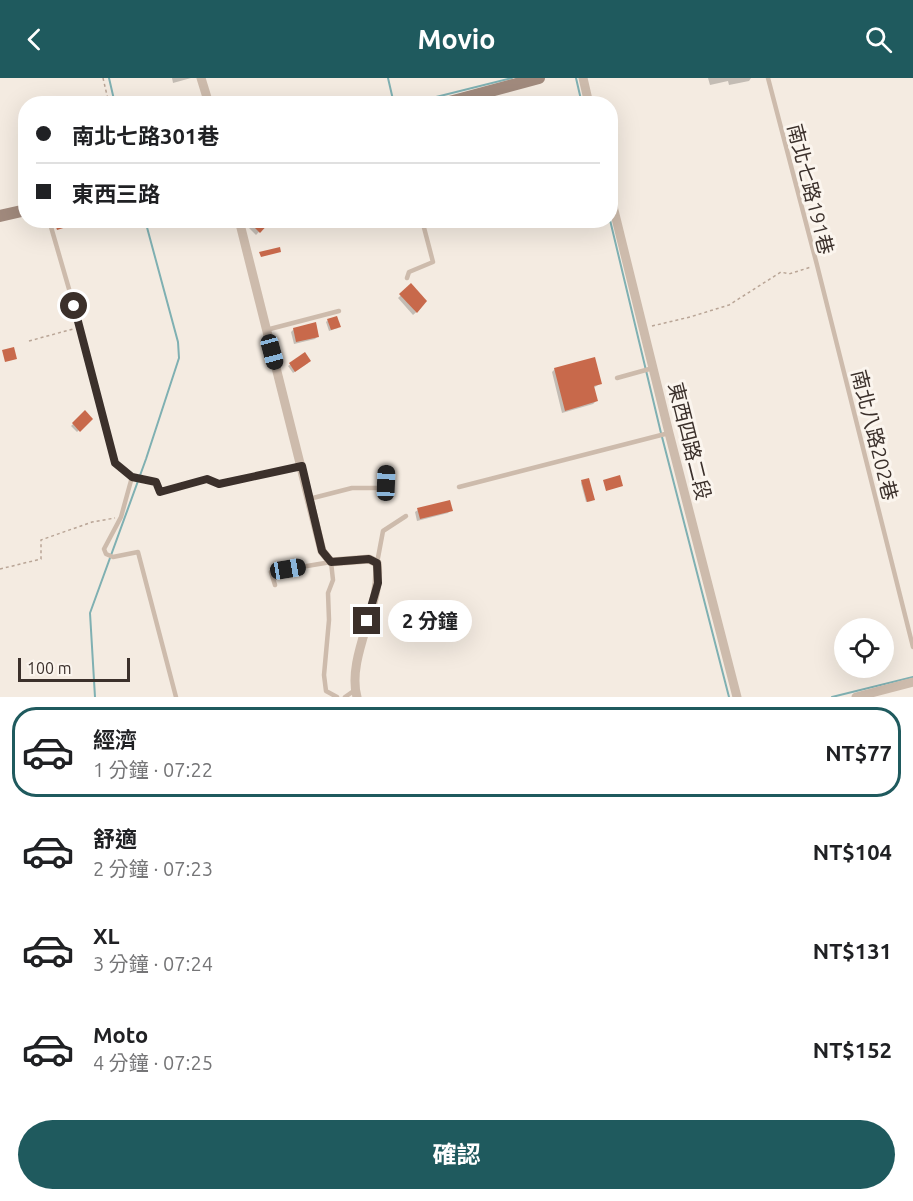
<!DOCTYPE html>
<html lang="zh-TW">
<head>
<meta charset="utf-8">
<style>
	body { margin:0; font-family:Ubuntu,"Noto Sans TC",sans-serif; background:#f2f2f2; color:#202124; height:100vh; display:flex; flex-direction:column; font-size:22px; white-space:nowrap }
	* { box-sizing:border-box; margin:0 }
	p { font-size:20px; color:#757577 }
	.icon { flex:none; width:33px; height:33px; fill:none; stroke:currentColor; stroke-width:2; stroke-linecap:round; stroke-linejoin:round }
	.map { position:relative; height:619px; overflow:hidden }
	.side { display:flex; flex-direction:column; background:#fff; flex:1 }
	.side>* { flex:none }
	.guide { position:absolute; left:18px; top:18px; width:600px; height:132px; border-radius:24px; box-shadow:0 6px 24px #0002; display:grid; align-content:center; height:132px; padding:0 18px; background:#fff }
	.controls { position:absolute; left:834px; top:540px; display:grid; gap:12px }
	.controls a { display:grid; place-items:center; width:60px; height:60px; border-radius:50%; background:#fff; box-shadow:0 6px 24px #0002; font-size:30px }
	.scale { position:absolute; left:18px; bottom:15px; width:112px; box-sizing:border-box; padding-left:6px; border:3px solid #3b302b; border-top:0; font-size:16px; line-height:21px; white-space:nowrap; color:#3b302b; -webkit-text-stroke:4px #fbf5ee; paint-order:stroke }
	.end { position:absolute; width:27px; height:27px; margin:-14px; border:8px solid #3b302b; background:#fff; box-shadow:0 0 0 3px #fff }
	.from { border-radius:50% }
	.bubble { position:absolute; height:42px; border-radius:21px; background:#fff; box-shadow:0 6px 24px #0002; font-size:20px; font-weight:700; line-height:42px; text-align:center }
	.car { position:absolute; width:18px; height:36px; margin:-18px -9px; border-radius:8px; box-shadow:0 0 4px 2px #0007; background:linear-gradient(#222 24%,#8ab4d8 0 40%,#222 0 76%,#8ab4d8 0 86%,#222 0) }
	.guide b { display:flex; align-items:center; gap:21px; height:57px; font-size:22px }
	.guide b+b { border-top:2px solid #e0e0e0 }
	.guide i { width:15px; height:15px; background:#202124 }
	ul { padding:10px 0 0; list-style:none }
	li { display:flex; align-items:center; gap:18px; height:90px; margin:0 12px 9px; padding:0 6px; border:3px solid transparent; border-radius:24px }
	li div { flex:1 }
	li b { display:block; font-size:22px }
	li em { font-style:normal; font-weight:700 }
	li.on { border-color:#1f5a5e }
	li>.icon { width:54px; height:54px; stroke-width:1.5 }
	.button { display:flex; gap:12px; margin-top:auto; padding:12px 18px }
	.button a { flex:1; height:69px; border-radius:36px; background:#1f5a5e; color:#fff; font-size:24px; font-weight:700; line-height:69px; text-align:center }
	header { display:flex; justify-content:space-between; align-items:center; height:78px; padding:0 18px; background:#1f5a5e; color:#fff; font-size:27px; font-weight:700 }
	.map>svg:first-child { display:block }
	.shadow { fill:#0003 }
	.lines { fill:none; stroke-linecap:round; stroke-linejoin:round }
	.stream { stroke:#7fb0b2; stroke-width:2 }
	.building { fill:#c8694b }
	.path { stroke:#b9a596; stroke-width:1.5; stroke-dasharray:3 3; stroke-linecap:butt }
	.lane { stroke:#cdbbac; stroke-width:4.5 }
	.street { stroke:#cdbbac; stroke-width:9 }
	.secondary { stroke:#a18a7d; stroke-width:12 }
	.route { stroke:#3b302b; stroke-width:8 }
	.labels { text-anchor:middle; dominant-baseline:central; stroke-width:6; stroke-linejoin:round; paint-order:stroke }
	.street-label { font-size:20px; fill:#3b302b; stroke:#fbf5ee }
</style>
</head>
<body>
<header><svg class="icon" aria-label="back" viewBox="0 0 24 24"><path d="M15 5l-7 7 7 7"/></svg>Movio<svg class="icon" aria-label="search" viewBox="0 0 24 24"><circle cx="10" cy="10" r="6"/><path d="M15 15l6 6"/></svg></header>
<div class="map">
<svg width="913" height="619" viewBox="0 0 913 619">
	<rect width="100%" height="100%" fill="#f4ebe1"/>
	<g class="shadow">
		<path d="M172,0H191L173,5Z"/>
		<path d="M708,0H751L749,3L729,7L728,3L710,7Z"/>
		<path d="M253,142H270L256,157L247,148Z"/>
		<path d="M411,208L421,230L413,237L398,220Z"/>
		<path d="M328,242L338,250L329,253L326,244Z"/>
		<path d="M294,251L318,258L315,261L294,266L291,254Z"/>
		<path d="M305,276L308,285L293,295L288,288Z"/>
		<path d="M555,291L600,306L593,310L596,323L593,326L562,335L552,294Z"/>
		<path d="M85,335L91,341L77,354L71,348Z"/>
		<path d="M582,403L593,421L592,423L586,424L581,405Z"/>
		<path d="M418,432H451L448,435L417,443L415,434Z"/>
	</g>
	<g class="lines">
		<g class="stream">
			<path d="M109,0L115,26"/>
			<path d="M388,0L394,26"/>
			<path d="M576,0L582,26"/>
			<path d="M408,26L512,0"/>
			<path d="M610,142L661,355L729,619"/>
			<path d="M95,619L90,535L146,381L179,280L178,264L145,142"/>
			<path d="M832,619L913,599"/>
		</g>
	</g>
	<g class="building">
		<path d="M54,142H79V145L57,152Z"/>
		<path d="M247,142H272L260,155Z"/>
		<path d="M280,169L281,174L261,179L259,174Z"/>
		<path d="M411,205L427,223L417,235L399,216Z"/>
		<path d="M337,238L341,249L331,252L327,241Z"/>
		<path d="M316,244L319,259L296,264L293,250Z"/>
		<path d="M14,269L17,281L5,284L2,272Z"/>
		<path d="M305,274L311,283L295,294L289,285Z"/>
		<path d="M595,279L602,306L594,308L598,323L565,333L554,290Z"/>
		<path d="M85,332L93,341L80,354L72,345Z"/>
		<path d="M620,397L623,408L606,413L603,402Z"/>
		<path d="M589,400L595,422L587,424L581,402Z"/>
		<path d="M450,422L453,433L420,441L417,430Z"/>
	</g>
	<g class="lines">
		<g class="path">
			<path d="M103,0L109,26"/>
			<path d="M652,248L690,239L729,227L781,194L789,196L811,189"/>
			<path d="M29,263L73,251"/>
			<path d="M0,491L41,481V462L92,444L115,440"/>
		</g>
		<g class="lane">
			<path d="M768,0L817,187L913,569"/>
			<path d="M49,142L80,249L115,385L132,399L156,404L161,414L207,401L219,407L302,388"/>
			<path d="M407,200L409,194L433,184L422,142"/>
			<path d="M266,252L339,233"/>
			<path d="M617,300L653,290"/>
			<path d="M132,399L121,439L104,471L106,476L113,479L138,474L176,619"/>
			<path d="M459,409L669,355"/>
			<path d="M309,421L352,410H379L386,405V389"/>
			<path d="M377,485L383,453L406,438"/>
			<path d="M275,507L271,494L331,484L333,502L328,515L329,542L324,597L326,613L337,619"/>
			<path d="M345,619L355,612"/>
		</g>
		<g class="street">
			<path d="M201,0L209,26"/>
			<path d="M583,0L589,26"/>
			<path d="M610,116L669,355L737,619"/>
			<path d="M239,142L322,473L331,484L369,481L377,485C383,526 346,579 357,619"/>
			<path d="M856,619L913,604"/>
		</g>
		<g class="secondary">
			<path d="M442,26L539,0"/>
			<path d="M0,138L26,132"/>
		</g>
	</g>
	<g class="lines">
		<path class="route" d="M74,228L115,385L132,399L156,404L160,414L207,401L219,406L302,388L322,473L331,484L369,481L377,485L378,505L367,543"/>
	</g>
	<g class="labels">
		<g class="street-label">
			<text transform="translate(811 111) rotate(76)">南北七路191巷</text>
			<text transform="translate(875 357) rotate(76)">南北八路202巷</text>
			<text transform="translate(690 363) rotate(76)">東西四路二段</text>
		</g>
	</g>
</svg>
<div class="controls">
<a><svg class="icon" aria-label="locate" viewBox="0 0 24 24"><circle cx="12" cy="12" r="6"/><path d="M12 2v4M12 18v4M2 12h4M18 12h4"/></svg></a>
</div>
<div class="scale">100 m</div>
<i class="end from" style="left:74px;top:228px"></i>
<i class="end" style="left:367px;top:543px"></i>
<div class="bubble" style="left:388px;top:522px;width:84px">2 分鐘</div>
<i class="car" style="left:272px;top:274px;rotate:165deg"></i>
<i class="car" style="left:386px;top:405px;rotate:2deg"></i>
<i class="car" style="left:288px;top:491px;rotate:81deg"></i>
<div class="guide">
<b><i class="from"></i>南北七路301巷</b>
<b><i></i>東西三路</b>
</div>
</div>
<section class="side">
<ul>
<li class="on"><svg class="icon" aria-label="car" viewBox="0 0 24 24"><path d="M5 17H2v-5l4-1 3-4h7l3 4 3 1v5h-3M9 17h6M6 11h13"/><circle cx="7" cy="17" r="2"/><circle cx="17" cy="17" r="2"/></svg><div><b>經濟</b><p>1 分鐘 · 07:22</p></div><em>NT$77</em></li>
<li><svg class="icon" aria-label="car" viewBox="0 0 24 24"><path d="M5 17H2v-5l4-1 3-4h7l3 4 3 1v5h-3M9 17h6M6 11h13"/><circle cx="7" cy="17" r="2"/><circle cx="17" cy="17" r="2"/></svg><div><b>舒適</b><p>2 分鐘 · 07:23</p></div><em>NT$104</em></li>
<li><svg class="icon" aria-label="car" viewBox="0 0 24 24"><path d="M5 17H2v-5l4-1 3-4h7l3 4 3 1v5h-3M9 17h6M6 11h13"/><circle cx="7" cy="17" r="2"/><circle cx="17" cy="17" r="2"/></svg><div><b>XL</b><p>3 分鐘 · 07:24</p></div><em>NT$131</em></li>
<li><svg class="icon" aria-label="car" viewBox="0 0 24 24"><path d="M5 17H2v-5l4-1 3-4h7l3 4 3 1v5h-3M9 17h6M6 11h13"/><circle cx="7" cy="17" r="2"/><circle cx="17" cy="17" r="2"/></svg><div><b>Moto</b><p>4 分鐘 · 07:25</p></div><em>NT$152</em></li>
</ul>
<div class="button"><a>確認</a></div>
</section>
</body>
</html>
